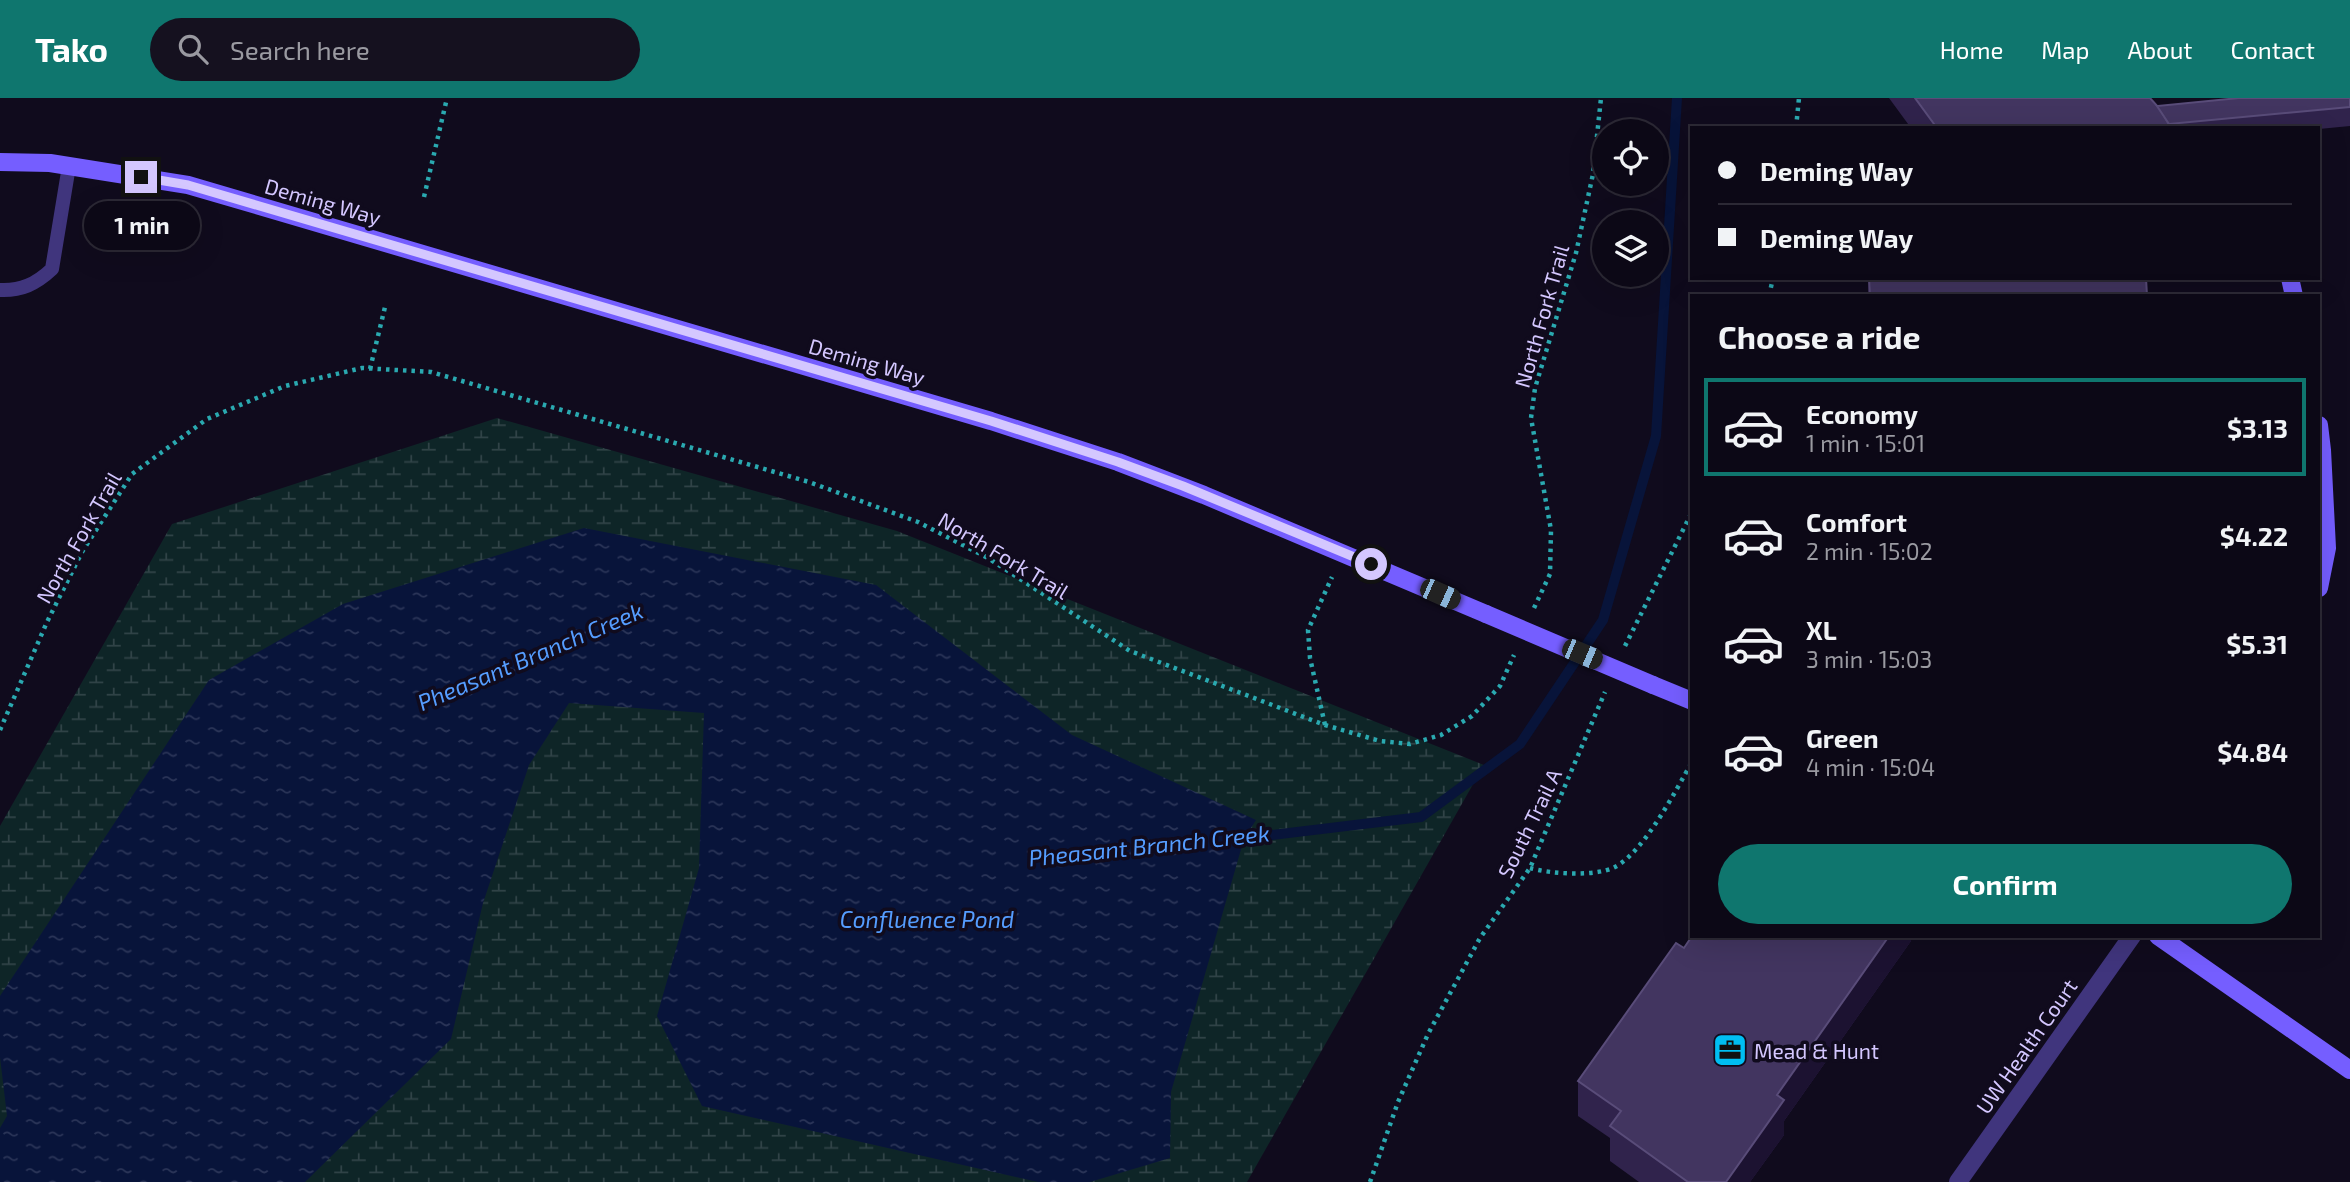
<!DOCTYPE html>
<html lang="en">
<head>
<meta charset="utf-8">
<style>
	body { margin:0; font-family:"Exo 2",sans-serif; background:#15111f; color:#f1f3f6; height:100vh; display:flex; flex-direction:column; font-size:26px; white-space:nowrap }
	* { box-sizing:border-box; margin:0 }
	p { font-size:23px; color:#9a9aa1 }
	.icon { flex:none; width:38px; height:38px; fill:none; stroke:currentColor; stroke-width:2; stroke-linecap:round; stroke-linejoin:round }
	.map { position:relative; flex:1; overflow:hidden }
	.details { position:absolute; left:1690px; top:196px; width:630px; height:644px; display:flex; flex-direction:column; background:#0c0816; border-radius:0px; box-shadow:0 7px 28px #0002,0 0 0 2px #2c2935 }
	.details>* { flex:none }
	.guide { position:absolute; left:1690px; top:28px; width:630px; height:154px; border-radius:0px; box-shadow:0 7px 28px #0002,0 0 0 2px #2c2935; display:grid; align-content:center; height:154px; padding:0 28px; background:#0c0816 }
	.controls { position:absolute; left:1592px; top:21px; display:grid; gap:14px }
	.controls a { display:grid; place-items:center; width:77px; height:77px; border-radius:50%; background:#0c0816; box-shadow:0 7px 28px #0002,0 0 0 2px #2c2935; font-size:35px }
	.end { position:absolute; width:32px; height:32px; margin:-16px; border:9px solid #d4c7ff; background:#111; box-shadow:0 0 0 4px #111 }
	.from { border-radius:50% }
	.bubble { position:absolute; height:49px; border-radius:24px; background:#0c0816; box-shadow:0 7px 28px #0002,0 0 0 2px #2c2935; font-size:23px; font-weight:700; line-height:49px; text-align:center }
	.car { position:absolute; width:21px; height:42px; margin:-21px -10px; border-radius:9px; box-shadow:0 0 5px 2px #0007; background:linear-gradient(#222 24%,#8ab4d8 0 40%,#222 0 76%,#8ab4d8 0 86%,#222 0) }
	.guide b { display:flex; align-items:center; gap:24px; height:66px; font-size:26px }
	.guide b+b { border-top:2px solid #2c2935 }
	.guide i { width:18px; height:18px; background:#f1f3f6 }
	ul { padding:0; list-style:none }
	li { display:flex; align-items:center; gap:21px; height:98px; margin:0 14px 10px; padding:0 14px; border:4px solid transparent; border-radius:0px }
	li div { flex:1 }
	li b { display:block; font-size:26px }
	li em { font-style:normal; font-weight:700 }
	li.current { border-color:#0f766e }
	li>.icon { width:63px; height:63px; stroke-width:1.5 }
	h2 { padding:0 28px; font-size:32px; line-height:84px }
	.primary-button { display:flex; gap:14px; margin-top:auto; padding:14px 28px }
	.primary-button a { flex:1; height:80px; border-radius:42px; background:#0f766e; color:#fff; font-size:28px; font-weight:700; line-height:80px; text-align:center }
	header { display:flex; align-items:center; gap:42px; box-sizing:border-box; height:98px; padding:0 35px; background:#0f766e; color:#fff }
	header strong { font-size:33px }
	nav { display:flex; gap:38px; margin-inline-start:auto; font-size:24px }
	.search { width:490px; height:63px; background:#15111f; display:flex; align-items:center; gap:18px; box-sizing:border-box; padding:0 24px; border-radius:38px; color:#9a9aa1; font-size:26px }
	.map>svg:first-child { display:block }
	.wetland { fill:url(#wetland-marsh) }
	.water { fill:url(#water-ripples) }
	.lines { fill:none; stroke-linecap:round; stroke-linejoin:round }
	.stream { stroke:#08143a; stroke-width:10 }
	.path { stroke:#2aa9b0; stroke-width:4.5; stroke-dasharray:3.5 5; stroke-linecap:butt }
	.lane { stroke:#40357d; stroke-width:14 }
	.street { stroke:#40357d; stroke-width:18 }
	.secondary { stroke:#755eff; stroke-width:18 }
	.secondary-bridge { stroke:#755eff; stroke-width:18 }
	.wall { fill:#30234c }
	.shaded-wall { fill:#1c1231 }
	.building { fill:#423560; stroke:#594c79; stroke-width:2 }
	.route { stroke:#d4c7ff; stroke-width:9 }
	.labels { text-anchor:middle; dominant-baseline:central; stroke-width:7; stroke-linejoin:round; paint-order:stroke }
	.street-label { font-size:21px; fill:#d4c7ff; stroke:#100b1d }
	.poi-label { font-size:21px; fill:#d4c7ff; stroke:#100b1d; text-anchor:start }
	.water-label { font-size:23px; font-style:italic; fill:#559dff; stroke:#100b1d }
</style>
</head>
<body>
<header>
<strong>Tako</strong>
<div class="search"><svg class="icon" aria-label="search" viewBox="0 0 24 24"><circle cx="10" cy="10" r="6"/><path d="M15 15l6 6"/></svg>Search here</div>
<nav><a>Home</a><a>Map</a><a>About</a><a>Contact</a></nav>
</header>
<div class="map">
<svg width="2350" height="1084" viewBox="0 0 2350 1084">
	<defs>
		<pattern id="wetland-marsh" width="20" height="14" patternUnits="userSpaceOnUse" patternTransform="scale(1.75)"><rect width="20" height="14" fill="#0e2527"/><path d="M1 5h8M5 5V1M11 12h8M15 12V8" fill="none" stroke="#304347"/></pattern>
		<pattern id="water-ripples" width="26" height="14" patternUnits="userSpaceOnUse" patternTransform="scale(1.75)"><rect width="26" height="14" fill="#08143a"/><path d="M2 4q2-2 4 0t4 0M15 11q2-2 4 0t4 0" fill="none" stroke="#2b3558"/></pattern>
	</defs>
	<rect width="100%" height="100%" fill="#100b1d"/>
	<path class="wetland" d="M497,320L897,433L1484,667L1247,1084H0V728L172,426Z"/>
	<path class="water" d="M584,430L876,487L1072,637L1256,722L1244,741L1171,994L1170,1060L1090,1084H1038L702,1008L657,918L699,770L704,615L569,605L529,667L483,805L451,941L305,1084H0V1030L7,1018L0,959V898L209,582L343,506Z"/>
	<g class="lines">
		<path class="stream" d="M1231,742L1421,719L1520,646L1603,522L1656,338L1677,0"/>
		<g class="path">
			<path d="M1796,30L1799,0"/>
			<path d="M424,99L447,0"/>
			<path d="M1769,198L1773,180"/>
			<path d="M370,271L385,209"/>
			<path d="M1534,510L1550,476L1551,432L1531,320L1535,290L1576,155L1593,76L1601,0"/>
			<path d="M1625,548L1692,414"/>
			<path d="M1325,627L1310,560L1308,532L1332,479"/>
			<path d="M0,632L47,524L82,454L132,376L207,321L285,288L362,270L431,274L809,384L918,424L988,460L1130,553L1325,627L1380,643L1410,646L1441,637L1472,618L1500,588L1514,557"/>
			<path d="M1530,770C1551,776 1595,779 1615,769C1644,754 1676,692 1692,664"/>
			<path d="M1370,1084L1398,1004L1428,936L1480,840L1530,770L1605,594"/>
		</g>
		<path class="lane" d="M0,192C21,193 36,186 52,171L69,68"/>
		<path class="street" d="M1958,1084L2132,838"/>
		<g class="secondary">
			<path d="M0,64L50,65L188,87L991,323L1118,364L1204,397L1486,516"/>
			<path d="M2290,180L2294,198"/>
			<path d="M2319,327L2322,352L2327,450L2319,490"/>
			<path d="M1653,587L1692,603"/>
			<path d="M2158,838L2350,972"/>
		</g>
		<path class="secondary-bridge" d="M1486,516L1653,587"/>
	</g>
	<g class="wall">
		<path d="M1889,0H2150L2157,8L2350,0V28L2319,31L1911,30Z"/>
		<path d="M1868,180H2146L2147,198H1868Z"/>
		<path d="M1911,838V843L1784,1023V1037L1750,1084H1639L1610,1063V1040L1578,1018V983L1684,850Z"/>
	</g>
	<path class="shaded-wall" d="M1889,838H1911V843L1784,1023V1037L1750,1084H1726L1777,997Z"/>
	<g class="building">
		<path d="M1915,0H2150L2160,11L2171,30H1937Z"/>
		<path d="M2239,0H2350V9L2169,26L2157,8Z"/>
		<path d="M1869,180H2146L2147,198H1870Z"/>
		<path d="M1692,838H1889L1777,997L1784,1002L1726,1084H1688L1610,1028L1621,1013L1578,983L1676,845L1684,850Z"/>
	</g>
	<g class="lines">
		<path class="route" d="M141,79L188,87L991,323L1118,364L1183,388L1371,466"/>
	</g>
	<defs>
		<g id="office-square" transform="scale(1.75)"><rect x="-9" y="-9" width="18" height="18" rx="4" fill="#00bef2" stroke="#100b1d"/><path d="M-6-3h4V-5.5h4V-3h4V5H-6ZM-1-4.5V-3h2v-1.5ZM-6 0V1H6V0Z" fill="#111"/></g>
	</defs>
	<g fill-rule="evenodd">
		<use href="#office-square" x="1730" y="952"/>
	</g>
	<g class="labels">
		<g class="street-label">
			<text transform="translate(323 103) rotate(16)">Deming Way</text>
			<text transform="translate(1541 218) rotate(-74)">North Fork Trail</text>
			<text transform="translate(867 263) rotate(16)">Deming Way</text>
			<text transform="translate(78 439) rotate(-60)">North Fork Trail</text>
			<text transform="translate(1004 457) rotate(31)">North Fork Trail</text>
			<text transform="translate(1529 725) rotate(-64)">South Trail A</text>
			<text transform="translate(2026 948) rotate(-55)">UW Health Court</text>
		</g>
		<g class="poi-label">
			<text x="1754" y="952">Mead &amp; Hunt</text>
		</g>
		<g class="water-label">
			<text transform="translate(530 558) rotate(-23)">Pheasant Branch Creek</text>
			<text transform="translate(1149 747) rotate(-6)">Pheasant Branch Creek</text>
			<text x="927" y="821">Confluence Pond</text>
		</g>
	</g>
</svg>
<div class="controls">
<a><svg class="icon" aria-label="locate" viewBox="0 0 24 24"><circle cx="12" cy="12" r="6"/><path d="M12 2v4M12 18v4M2 12h4M18 12h4"/></svg></a>
<a><svg class="icon" aria-label="layers" viewBox="0 0 24 24"><path d="M12 4l9 5-9 5-9-5zM3 14l9 5 9-5"/></svg></a>
</div>
<i class="end from" style="left:1371px;top:466px"></i>
<i class="end" style="left:141px;top:79px"></i>
<div class="bubble" style="left:84px;top:103px;width:116px">1 min</div>
<i class="car" style="left:1440px;top:496px;rotate:114deg"></i>
<i class="car" style="left:1582px;top:556px;rotate:113deg"></i>
<div class="guide">
<b><i class="from"></i>Deming Way</b>
<b><i></i>Deming Way</b>
</div>
<section class="details">
<h2>Choose a ride</h2>
<ul>
<li class="current"><svg class="icon" aria-label="car" viewBox="0 0 24 24"><path d="M5 17H2v-5l4-1 3-4h7l3 4 3 1v5h-3M9 17h6M6 11h13"/><circle cx="7" cy="17" r="2"/><circle cx="17" cy="17" r="2"/></svg><div><b>Economy</b><p>1 min · 15:01</p></div><em>$3.13</em></li>
<li><svg class="icon" aria-label="car" viewBox="0 0 24 24"><path d="M5 17H2v-5l4-1 3-4h7l3 4 3 1v5h-3M9 17h6M6 11h13"/><circle cx="7" cy="17" r="2"/><circle cx="17" cy="17" r="2"/></svg><div><b>Comfort</b><p>2 min · 15:02</p></div><em>$4.22</em></li>
<li><svg class="icon" aria-label="car" viewBox="0 0 24 24"><path d="M5 17H2v-5l4-1 3-4h7l3 4 3 1v5h-3M9 17h6M6 11h13"/><circle cx="7" cy="17" r="2"/><circle cx="17" cy="17" r="2"/></svg><div><b>XL</b><p>3 min · 15:03</p></div><em>$5.31</em></li>
<li><svg class="icon" aria-label="car" viewBox="0 0 24 24"><path d="M5 17H2v-5l4-1 3-4h7l3 4 3 1v5h-3M9 17h6M6 11h13"/><circle cx="7" cy="17" r="2"/><circle cx="17" cy="17" r="2"/></svg><div><b>Green</b><p>4 min · 15:04</p></div><em>$4.84</em></li>
</ul>
<div class="primary-button"><a>Confirm</a></div>
</section>
</div>
</body>
</html>
